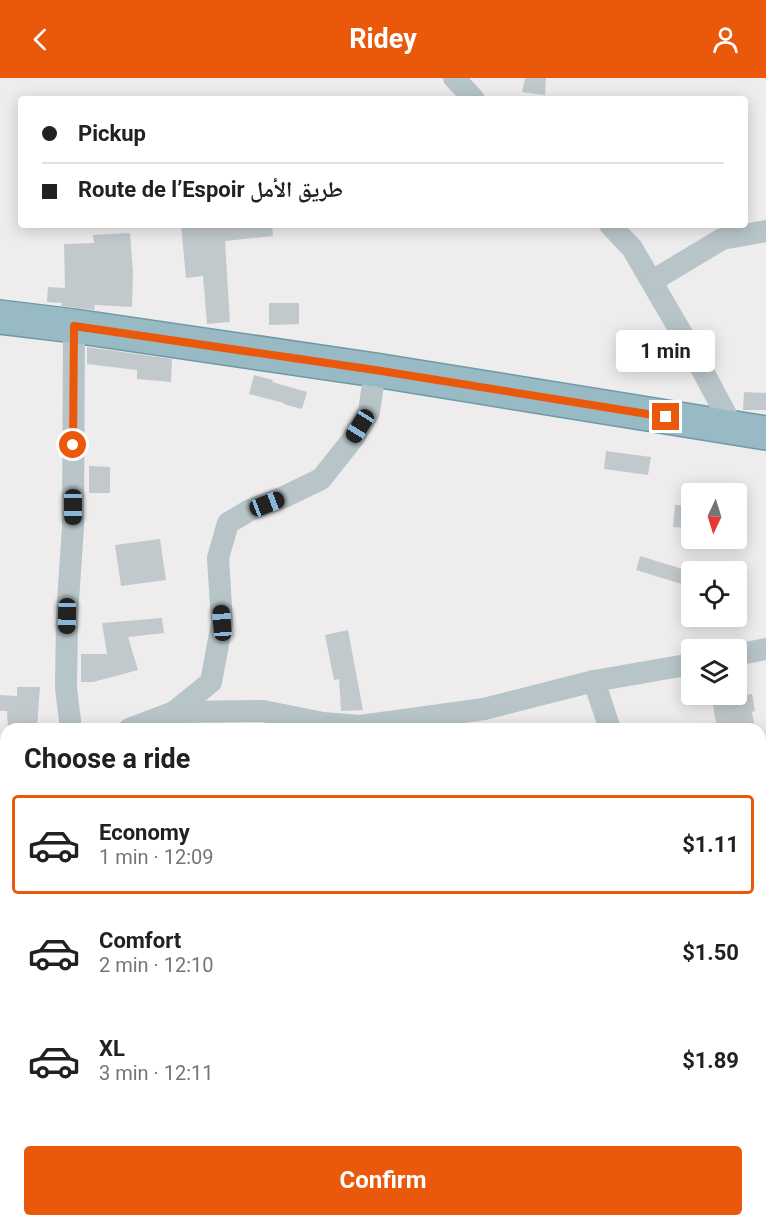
<!DOCTYPE html>
<html lang="en">
<head>
<meta charset="utf-8">
<style>
	body { margin:0; font-family:Roboto,"Noto Naskh Arabic",sans-serif; background:#f6f6f6; color:#202124; height:100vh; display:flex; flex-direction:column; font-size:22px; white-space:nowrap }
	* { box-sizing:border-box; margin:0 }
	p { font-size:20px; color:#757577 }
	.icon { flex:none; width:33px; height:33px; fill:none; stroke:currentColor; stroke-width:2; stroke-linecap:round; stroke-linejoin:round }
	.map { position:relative; flex:1; overflow:hidden }
	.drawer { position:absolute; left:0px; top:645px; width:766px; height:504px; display:flex; flex-direction:column; background:#fff; border-radius:18px 18px 0 0; box-shadow:0 3px 15px #0003 }
	.drawer>* { flex:none }
	.banner { position:absolute; left:18px; top:18px; width:730px; height:132px; border-radius:6px; box-shadow:0 3px 15px #0003; display:grid; align-content:center; height:132px; padding:0 24px; background:#fff }
	.needle { width:39px; rotate:184deg }
	.tools { position:absolute; left:681px; top:405px; display:grid; gap:12px }
	.tools a { display:grid; place-items:center; width:66px; height:66px; border-radius:6px; background:#fff; box-shadow:0 3px 15px #0003; font-size:30px }
	.end { position:absolute; width:27px; height:27px; margin:-14px; border:8px solid #ea580c; background:#fff; box-shadow:0 0 0 3px #fff }
	.from { border-radius:50% }
	.bubble { position:absolute; height:42px; border-radius:6px; background:#fff; box-shadow:0 3px 15px #0003; font-size:20px; font-weight:700; line-height:42px; text-align:center }
	.car { position:absolute; width:18px; height:36px; margin:-18px -9px; border-radius:8px; box-shadow:0 0 4px 2px #0007; background:linear-gradient(#222 24%,#8ab4d8 0 40%,#222 0 76%,#8ab4d8 0 86%,#222 0) }
	.banner b { display:flex; align-items:center; gap:21px; height:57px; font-size:22px }
	.banner b+b { border-top:2px solid #e0e0e0 }
	.banner i { width:15px; height:15px; background:#202124 }
	ul { padding:0; list-style:none }
	li { display:flex; align-items:center; gap:18px; height:99px; margin:0 12px 9px; padding:0 12px; border:3px solid transparent; border-radius:6px }
	li div { flex:1 }
	li b { display:block; font-size:22px }
	li em { font-style:normal; font-weight:700 }
	li.on { border-color:#ea580c }
	li>.icon { width:54px; height:54px; stroke-width:1.5 }
	h2 { padding:0 24px; font-size:27px; line-height:72px }
	.button { display:flex; gap:12px; margin-top:auto; padding:12px 24px }
	.button a { flex:1; height:69px; border-radius:6px; background:#ea580c; color:#fff; font-size:24px; font-weight:700; line-height:69px; text-align:center }
	header { display:flex; justify-content:space-between; align-items:center; height:78px; padding:0 24px; background:#ea580c; color:#fff; font-size:27px; font-weight:700 }
	.map>svg:first-child { display:block }
	.building { fill:#c2c9cc }
	.lines { fill:none; stroke-linecap:round; stroke-linejoin:round }
	.trunk-casing { stroke:#6e9aa7; stroke-width:36 }
	.minor { stroke:#b7c5c9; stroke-width:22 }
	.trunk { stroke:#97bac4; stroke-width:33 }
	.route { stroke:#ea580c; stroke-width:8 }
</style>
</head>
<body>
<header><svg class="icon" aria-label="back" viewBox="0 0 24 24"><path d="M15 5l-7 7 7 7"/></svg>Ridey<svg class="icon" aria-label="person" viewBox="0 0 24 24"><circle cx="12" cy="8" r="4"/><path d="M4 21q1-7 8-7t8 7"/></svg></header>
<div class="map">
<svg width="766" height="1149" viewBox="0 0 766 1149">
	<rect width="100%" height="100%" fill="#efeced"/>
	<g class="building">
		<path d="M525,0H546L545,17L522,14Z"/>
		<path d="M181,147H272L273,158L225,163L230,244L207,246L203,198L186,200Z"/>
		<path d="M130,155L133,194L132,229L95,227L94,232L61,228L62,225L47,224L48,209L65,210L64,166L94,165L93,157Z"/>
		<path d="M269,225H299V246L269,247Z"/>
		<path d="M87,269L172,281L171,304L137,301V292L87,286Z"/>
		<path d="M254,297L273,302L272,304L307,314L302,331L283,326L284,325L249,316Z"/>
		<path d="M744,314L766,315V332H743Z"/>
		<path d="M606,373L651,379L648,397L604,391Z"/>
		<path d="M89,388L110,389V415H89Z"/>
		<path d="M675,427L692,428V450L673,449Z"/>
		<path d="M160,461L166,502L121,508L115,467Z"/>
		<path d="M640,478L689,493L685,507L636,492Z"/>
		<path d="M162,540L164,555L128,559L138,592L93,604H81V576H107L102,545Z"/>
		<path d="M348,552L363,632L341,633L339,601L334,602L325,557Z"/>
		<path d="M17,609H40L37,649L26,648V651H8L7,633H0V617L17,618Z"/>
		<path d="M752,616L755,633L752,634L755,651H717L712,621Z"/>
	</g>
	<g class="lines">
		<g class="trunk-casing">
			<path id="trunk" d="M0,239L74,248L375,292L766,355"/>
		</g>
		<g class="minor">
			<path d="M454,0L474,21"/>
			<path d="M610,147L632,170L696,280L733,350"/>
			<path d="M652,203L722,161L766,153"/>
			<path d="M736,577L766,571"/>
			<path d="M594,603L610,651"/>
			<path d="M174,634L263,633L323,645L360,648L484,631L594,603L692,586"/>
			<path d="M71,651L66,610L67,538L73,449L74,248"/>
			<path d="M129,651L174,634L211,604L222,545L218,480L228,445L250,432L284,419L321,401L352,362L369,334L375,292"/>
			<path d="M0,670H6"/>
			<path d="M0,956H6"/>
			<path d="M760,998L766,1003"/>
			<path d="M760,1069L766,1068"/>
			<path d="M0,1075L6,1061"/>
			<path d="M227,1143L229,1149"/>
			<path d="M320,1143L321,1149"/>
			<path d="M477,1143L480,1149"/>
			<path d="M693,1143L694,1149"/>
			<path d="M263,1149L285,1143"/>
		</g>
		<use href="#trunk" class="trunk"/>
	</g>
	<g class="lines">
		<path class="route" d="M73,367L74,248L375,292L666,339"/>
	</g>
</svg>
<div class="tools">
<a><svg class="needle" viewBox="-14 -14 28 28"><path d="M0-13l5 13h-10z" fill="#e53935"/><path d="M0 13l5-13h-10z" fill="#757577"/></svg></a>
<a><svg class="icon" aria-label="locate" viewBox="0 0 24 24"><circle cx="12" cy="12" r="6"/><path d="M12 2v4M12 18v4M2 12h4M18 12h4"/></svg></a>
<a><svg class="icon" aria-label="layers" viewBox="0 0 24 24"><path d="M12 4l9 5-9 5-9-5zM3 14l9 5 9-5"/></svg></a>
</div>
<i class="end from" style="left:73px;top:367px"></i>
<i class="end" style="left:666px;top:339px"></i>
<div class="bubble" style="left:616px;top:252px;width:99px">1 min</div>
<i class="car" style="left:360px;top:348px;rotate:212deg"></i>
<i class="car" style="left:267px;top:426px;rotate:69deg"></i>
<i class="car" style="left:73px;top:429px;rotate:180deg"></i>
<i class="car" style="left:67px;top:538px;rotate:181deg"></i>
<i class="car" style="left:222px;top:545px;rotate:356deg"></i>
<div class="banner">
<b><i class="from"></i>Pickup</b>
<b><i></i>Route de l’Espoir طريق الأمل</b>
</div>
<section class="drawer">
<h2>Choose a ride</h2>
<ul>
<li class="on"><svg class="icon" aria-label="car" viewBox="0 0 24 24"><path d="M5 17H2v-5l4-1 3-4h7l3 4 3 1v5h-3M9 17h6M6 11h13"/><circle cx="7" cy="17" r="2"/><circle cx="17" cy="17" r="2"/></svg><div><b>Economy</b><p>1 min · 12:09</p></div><em>$1.11</em></li>
<li><svg class="icon" aria-label="car" viewBox="0 0 24 24"><path d="M5 17H2v-5l4-1 3-4h7l3 4 3 1v5h-3M9 17h6M6 11h13"/><circle cx="7" cy="17" r="2"/><circle cx="17" cy="17" r="2"/></svg><div><b>Comfort</b><p>2 min · 12:10</p></div><em>$1.50</em></li>
<li><svg class="icon" aria-label="car" viewBox="0 0 24 24"><path d="M5 17H2v-5l4-1 3-4h7l3 4 3 1v5h-3M9 17h6M6 11h13"/><circle cx="7" cy="17" r="2"/><circle cx="17" cy="17" r="2"/></svg><div><b>XL</b><p>3 min · 12:11</p></div><em>$1.89</em></li>
</ul>
<div class="button"><a>Confirm</a></div>
</section>
</div>
</body>
</html>
